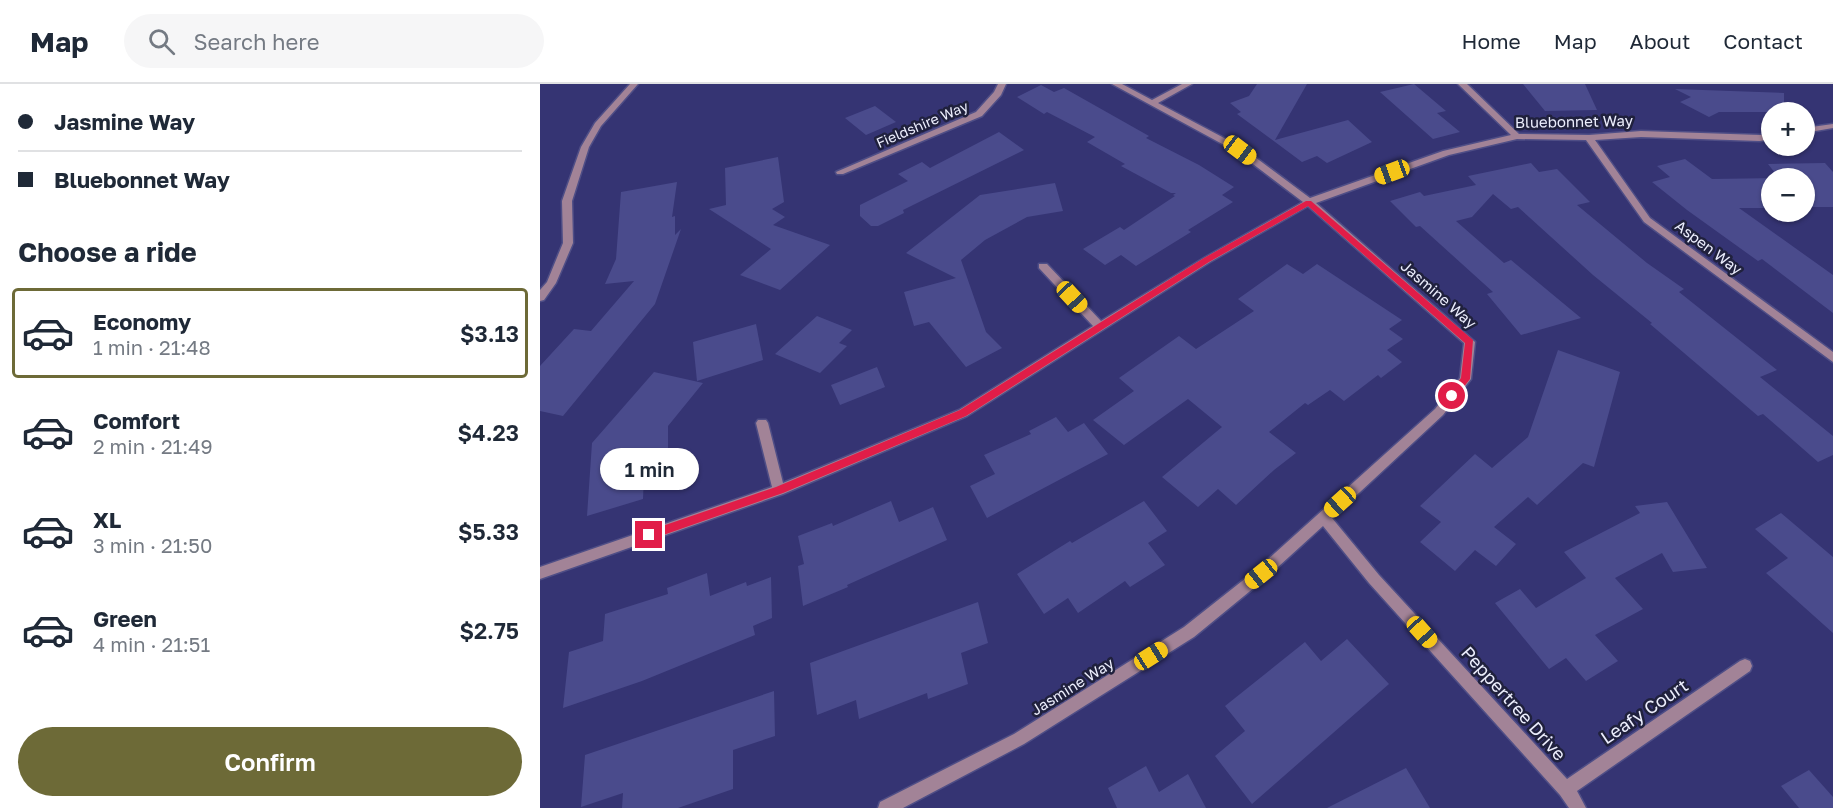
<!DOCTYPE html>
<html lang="en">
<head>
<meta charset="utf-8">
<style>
	body { margin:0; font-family:"Golos Text",sans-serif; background:#f6f6f7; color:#1f2937; height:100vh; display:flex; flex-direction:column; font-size:22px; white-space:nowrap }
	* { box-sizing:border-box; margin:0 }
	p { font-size:20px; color:#747a83 }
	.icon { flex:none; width:33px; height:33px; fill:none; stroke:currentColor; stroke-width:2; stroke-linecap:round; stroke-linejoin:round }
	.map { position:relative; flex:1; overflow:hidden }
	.panel { display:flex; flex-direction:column; background:#fff; width:540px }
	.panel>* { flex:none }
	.guide { display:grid; align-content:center; height:132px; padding:0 18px; background:#fff }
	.controls { position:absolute; left:1221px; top:18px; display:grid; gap:12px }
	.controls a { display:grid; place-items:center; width:54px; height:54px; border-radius:50%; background:#fff; box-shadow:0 2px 4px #0004; font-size:30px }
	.end { position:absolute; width:27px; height:27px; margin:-14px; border:8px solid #e11d48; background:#fff; box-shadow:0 0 0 3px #fff }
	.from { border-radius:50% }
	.bubble { position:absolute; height:42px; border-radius:21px; background:#fff; box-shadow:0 2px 4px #0004; font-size:20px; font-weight:600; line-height:42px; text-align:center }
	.car { position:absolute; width:18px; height:36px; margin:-18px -9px; border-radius:8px; box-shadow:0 0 4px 2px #0007; background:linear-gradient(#f5c518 24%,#345 0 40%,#f5c518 0 76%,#345 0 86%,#f5c518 0) }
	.guide b { display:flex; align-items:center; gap:21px; height:57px; font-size:22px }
	.guide b+b { border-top:2px solid #e0e1e3 }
	.guide i { width:15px; height:15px; background:#1f2937 }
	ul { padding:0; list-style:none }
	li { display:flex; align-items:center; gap:18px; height:90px; margin:0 12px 9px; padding:0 6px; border:3px solid transparent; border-radius:6px }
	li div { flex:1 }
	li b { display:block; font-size:22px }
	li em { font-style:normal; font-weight:600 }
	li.active { border-color:#6d6a37 }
	li>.icon { width:54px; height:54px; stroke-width:1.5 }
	h2 { padding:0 18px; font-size:27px; line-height:72px }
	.primary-button { display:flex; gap:12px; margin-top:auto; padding:12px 18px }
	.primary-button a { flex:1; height:69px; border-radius:36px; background:#6d6a37; color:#fff; font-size:24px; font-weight:600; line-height:69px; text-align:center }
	header { display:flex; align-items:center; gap:36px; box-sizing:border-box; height:84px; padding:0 30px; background:#fff; border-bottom:2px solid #e0e1e3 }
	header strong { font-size:28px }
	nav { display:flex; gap:33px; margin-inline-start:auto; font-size:21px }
	.search { width:420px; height:54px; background:#f6f6f7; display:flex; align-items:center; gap:15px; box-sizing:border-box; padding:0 21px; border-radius:33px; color:#747a83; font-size:22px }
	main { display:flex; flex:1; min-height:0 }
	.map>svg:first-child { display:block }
	.building { fill:#4a4b8c }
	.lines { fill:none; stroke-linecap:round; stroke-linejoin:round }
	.minor-casing { stroke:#4f4e86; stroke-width:3 }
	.minor { fill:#a28397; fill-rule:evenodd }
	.route { fill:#e11d48 }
	.labels { text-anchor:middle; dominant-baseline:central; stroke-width:5; stroke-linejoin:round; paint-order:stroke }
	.far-street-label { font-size:14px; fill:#eceefd; stroke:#20213d }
	.street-label { font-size:15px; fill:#eceefd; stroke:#20213d }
	.near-street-label { font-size:18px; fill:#eceefd; stroke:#20213d }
</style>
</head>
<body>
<header>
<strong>Map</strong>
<div class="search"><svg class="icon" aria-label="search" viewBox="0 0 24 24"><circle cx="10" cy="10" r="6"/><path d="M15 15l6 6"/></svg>Search here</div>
<nav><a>Home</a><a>Map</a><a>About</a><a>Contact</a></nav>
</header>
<main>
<section class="panel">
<div class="guide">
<b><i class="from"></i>Jasmine Way</b>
<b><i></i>Bluebonnet Way</b>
</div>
<h2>Choose a ride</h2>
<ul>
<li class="active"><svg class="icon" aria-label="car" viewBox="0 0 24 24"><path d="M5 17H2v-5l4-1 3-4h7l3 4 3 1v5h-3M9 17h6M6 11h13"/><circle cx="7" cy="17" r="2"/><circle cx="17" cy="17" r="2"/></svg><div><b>Economy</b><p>1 min · 21:48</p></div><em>$3.13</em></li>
<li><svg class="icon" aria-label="car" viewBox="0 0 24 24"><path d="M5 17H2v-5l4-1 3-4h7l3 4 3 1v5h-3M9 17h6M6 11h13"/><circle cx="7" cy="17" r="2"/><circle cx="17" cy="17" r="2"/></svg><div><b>Comfort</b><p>2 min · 21:49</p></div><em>$4.23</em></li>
<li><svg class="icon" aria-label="car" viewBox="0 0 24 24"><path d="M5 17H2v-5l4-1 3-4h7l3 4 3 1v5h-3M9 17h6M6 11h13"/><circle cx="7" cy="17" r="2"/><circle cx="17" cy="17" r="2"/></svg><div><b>XL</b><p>3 min · 21:50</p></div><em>$5.33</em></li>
<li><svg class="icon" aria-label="car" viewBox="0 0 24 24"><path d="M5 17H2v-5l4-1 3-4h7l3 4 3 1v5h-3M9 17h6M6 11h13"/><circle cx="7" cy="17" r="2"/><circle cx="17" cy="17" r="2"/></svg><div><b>Green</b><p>4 min · 21:51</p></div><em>$2.75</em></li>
</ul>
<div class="primary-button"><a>Confirm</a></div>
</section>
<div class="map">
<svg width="1293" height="724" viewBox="0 0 1293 724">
	<rect width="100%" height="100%" fill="#353473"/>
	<g class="building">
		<path d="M717,0H767L735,56L808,36L832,58L787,79L777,72L762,78L697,30L701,28L690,19L709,12Z"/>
		<path d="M874,0L906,27L897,29L920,48L893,55L840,8Z"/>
		<path d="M983,0H1045L1057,26L1005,27Z"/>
		<path d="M501,1L514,8L524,4L609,52L606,54L659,81L694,103L682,111L693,118L648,146L651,148L596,182L581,171L565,181L543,165L580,143L584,146L635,112L633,111L636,109H631L581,82L585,80L547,58L555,53L507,28L504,30L477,13Z"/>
		<path d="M1135,5L1244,9V28H1179L1169,33L1140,18L1151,13Z"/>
		<path d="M335,22L356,38L326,51L305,34Z"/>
		<path d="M459,48L484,66L363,126L364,129L338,142H331L320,132V121L368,97L358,90L382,78L390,84Z"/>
		<path d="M238,73L244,118L232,125L245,133L233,141L290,161L240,206L200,191L231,165L169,125L186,121L185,84Z"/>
		<path d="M1145,75L1172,95L1239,94L1228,80L1285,79L1293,88V123H1264V94H1232V124H1199L1293,191V229L1222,175L1218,177L1147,126L1112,98L1130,93L1117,82Z"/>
		<path d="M991,79L999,88L1017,85L1050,118L1037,121L1107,179L1144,205L1139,208L1237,286L1220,293L1293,352V371L1278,378L1223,330L1218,332L1110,240L1112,239L1053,191L978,123L971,125L953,110L932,133L916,137L964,179L971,176L1041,234L981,251L947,210L953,208L880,142L876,143L850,117L880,108L884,112L936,101L928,92Z"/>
		<path d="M137,98L132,133L135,132V151L141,145L115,220L23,332L0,327V282L34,245L51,247L94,197L65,200L76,175L81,108Z"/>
		<path d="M515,99L523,127L487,133L445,156L421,176L446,248L462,264L426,283L389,238L374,242L364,208L416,194L366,169L440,111Z"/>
		<path d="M747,180L763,190L777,180L862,236L849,245L863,255L847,266L862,278L841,294L838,291L804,317L790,306L768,321L765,319L729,348L756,369L734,386L696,421L678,405L658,423L622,393L682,343L648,315L584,361L553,336L594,307L579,294L639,252L656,265L714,227L698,215Z"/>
		<path d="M277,232L312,246L299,259L307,262L280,289L235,270Z"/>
		<path d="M216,240L223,276L157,297L153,258Z"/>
		<path d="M1018,266L1080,288L1054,383L1043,379L997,421L988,413L954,443L976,460L956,482L935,466L915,487L880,458L901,438L880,422L935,370L952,384L988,353Z"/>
		<path d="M337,283L345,303L300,321L291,301Z"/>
		<path d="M114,288L163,299L128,342V385L104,393L103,415L47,432L52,359Z"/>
		<path d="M516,333L528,348L544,339L568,370L447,434L430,402L455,390L444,371L491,350L489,347Z"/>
		<path d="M351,417L359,438L393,423L407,456L307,501L308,503L263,522L258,482L264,480L258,452L292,439L293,442Z"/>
		<path d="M604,417L627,447L608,459L625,481L590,503L585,497L538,529L528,514L504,530L477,490L530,457L532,459Z"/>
		<path d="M1127,418L1167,484L1133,488L1122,469L1075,494L1103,525L1055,551L1078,577L1046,597L1026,574L1009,585L955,519L980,505L996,524L1046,494L1024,468L1100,429L1095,422Z"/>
		<path d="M1241,429L1293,473V549L1226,489L1248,474L1215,445Z"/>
		<path d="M167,489L170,512L206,498L207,502L231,493L232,534L213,542L215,551L102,597L23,624L29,568L63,557L65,530L128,510L127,504Z"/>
		<path d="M438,518L448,559L421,569L428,600L388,615L387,609L319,635L316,616L277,631L270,579Z"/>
		<path d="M807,555L849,600L712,720L675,672L705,647L685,622L765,558L781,577Z"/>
		<path d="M234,607L235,652L193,666V705L138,724H82L83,709L41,723L45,671Z"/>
		<path d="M606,682L619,708L648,690L666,724H577L568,704Z"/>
		<path d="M866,684L890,724H787Z"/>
		<path d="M1269,686L1293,713V724H1259L1241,702Z"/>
	</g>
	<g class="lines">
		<g class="minor-casing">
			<g id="minor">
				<path d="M90,0H98L61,42L49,63L32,117L33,159L16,199L4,216L0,217V206L7,198L23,159L22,117L41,63L55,39Z"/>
				<path d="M458,0H466L461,11L442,32L303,90H297L296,88L436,28L454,8Z"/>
				<path d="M572,0H582L612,16L642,0H652L618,19L703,64L770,114L903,67L971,51L918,0H927L979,50L1049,51L1101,47L1220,51L1232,50V55L1220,57L1101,53L1055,56L1110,134L1293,268V278L1104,138L1046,56L977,55L909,71L776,119L935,258L931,295L903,331L792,434L839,491L1027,695L1200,577L1205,575L1210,577L1212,582L1210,587L1037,707L1046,724H1029L1020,711L829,499L783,442L726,494L654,553L484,660L363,724H338L340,718L474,650L644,543L716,486L895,325L920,294L924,259L768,122L670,178L427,332L243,410L0,495V483L232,403L216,339L218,336H226L228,339L243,399L419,326L553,242L499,184V180H507L561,237L664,174L763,118L697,68Z"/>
				<path d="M1293,40V44L1264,49V44Z"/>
			</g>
		</g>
		<use href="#minor" class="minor"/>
	</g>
	<path class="route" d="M766,117H771L933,256L930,295L915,314H909L908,312L921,294L925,259L768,122L669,178L426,332L243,409L109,456L105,454V448L236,403L420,326L664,174Z"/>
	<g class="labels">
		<g class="far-street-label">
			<text transform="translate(382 40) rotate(-23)">Fieldshire Way</text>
		</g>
		<g class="street-label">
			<text transform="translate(1034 37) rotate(-1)">Bluebonnet Way</text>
			<text transform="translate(1169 163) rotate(37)">Aspen Way</text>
			<text transform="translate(899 210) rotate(41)">Jasmine Way</text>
			<text transform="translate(532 602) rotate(-32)">Jasmine Way</text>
		</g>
		<g class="near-street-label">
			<text transform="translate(974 619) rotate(48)">Peppertree Drive</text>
			<text transform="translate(1104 627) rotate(-34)">Leafy Court</text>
		</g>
	</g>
</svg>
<div class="controls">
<a>+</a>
<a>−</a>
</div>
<i class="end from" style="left:912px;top:312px"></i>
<i class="end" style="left:109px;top:451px"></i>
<div class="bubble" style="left:60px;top:364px;width:99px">1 min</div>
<i class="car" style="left:700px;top:66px;rotate:127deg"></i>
<i class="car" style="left:852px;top:88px;rotate:250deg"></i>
<i class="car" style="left:532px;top:213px;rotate:137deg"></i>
<i class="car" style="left:800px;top:418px;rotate:228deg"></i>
<i class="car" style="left:721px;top:490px;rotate:231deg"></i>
<i class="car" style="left:882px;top:548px;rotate:138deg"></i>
<i class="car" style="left:611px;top:572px;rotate:58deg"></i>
</div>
</main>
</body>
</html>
